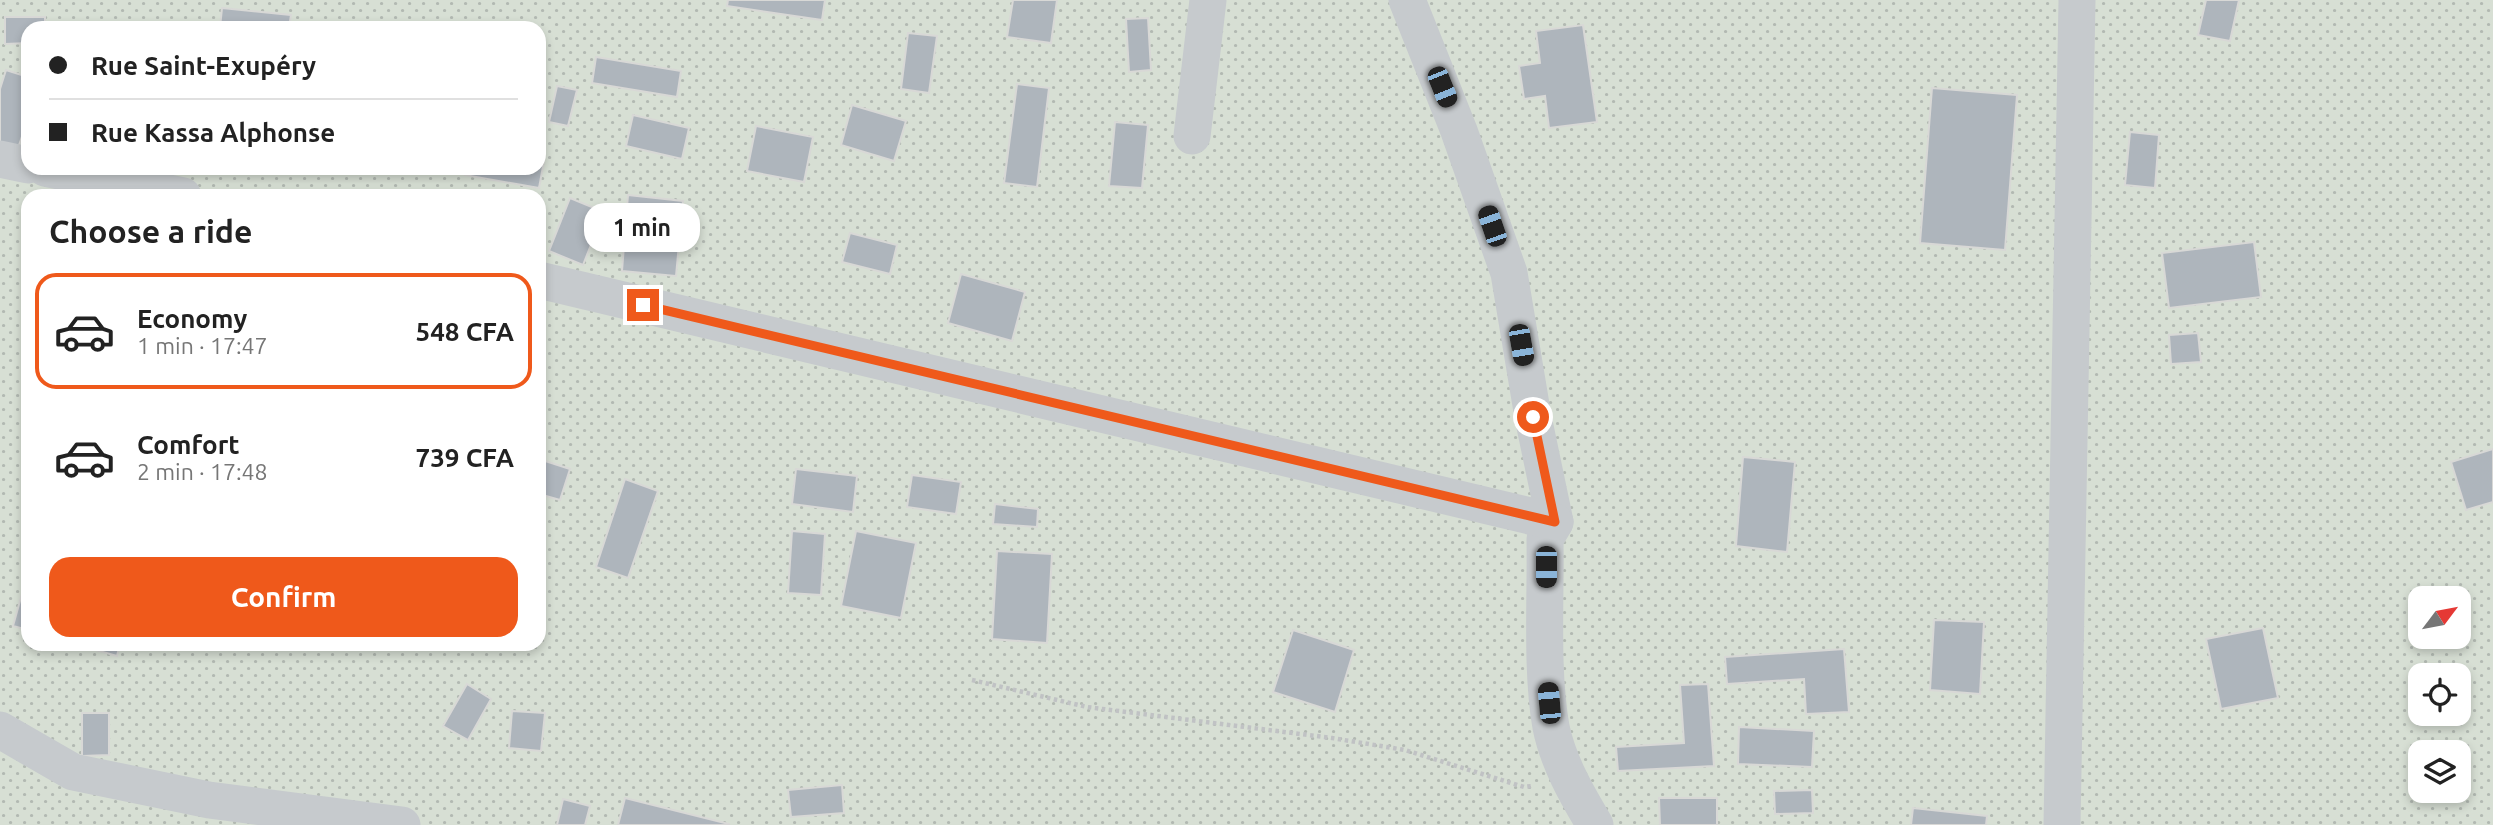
<!DOCTYPE html>
<html lang="en">
<head>
<meta charset="utf-8">
<style>
	body { margin:0; font-family:Ubuntu,sans-serif; background:#f2f2f2; color:#222; height:100vh; display:flex; flex-direction:column; font-size:26px; white-space:nowrap }
	* { box-sizing:border-box; margin:0 }
	p { font-size:23px; color:#767676 }
	.icon { flex:none; width:38px; height:38px; fill:none; stroke:currentColor; stroke-width:2; stroke-linecap:round; stroke-linejoin:round }
	.map { position:relative; flex:1; overflow:hidden }
	.drawer { position:absolute; left:21px; top:189px; width:525px; height:462px; display:flex; flex-direction:column; background:#fff; border-radius:21px; box-shadow:0 4px 10px #0003 }
	.drawer>* { flex:none }
	.banner { position:absolute; left:21px; top:21px; width:525px; height:154px; border-radius:21px; box-shadow:0 4px 10px #0003; display:grid; align-content:center; height:154px; padding:0 28px; background:#fff }
	.needle { width:46px; rotate:58deg }
	.controls { position:absolute; left:2408px; top:586px; display:grid; gap:14px }
	.controls a { display:grid; place-items:center; width:63px; height:63px; border-radius:14px; background:#fff; box-shadow:0 4px 10px #0003; font-size:35px }
	.end { position:absolute; width:32px; height:32px; margin:-16px; border:9px solid #ef591b; background:#fff; box-shadow:0 0 0 4px #fff }
	.from { border-radius:50% }
	.bubble { position:absolute; height:49px; border-radius:21px; background:#fff; box-shadow:0 4px 10px #0003; font-size:23px; font-weight:700; line-height:49px; text-align:center }
	.car { position:absolute; width:21px; height:42px; margin:-21px -10px; border-radius:9px; box-shadow:0 0 5px 2px #0007; background:linear-gradient(#222 24%,#8ab4d8 0 40%,#222 0 76%,#8ab4d8 0 86%,#222 0) }
	.banner b { display:flex; align-items:center; gap:24px; height:66px; font-size:26px }
	.banner b+b { border-top:2px solid #e0e0e0 }
	.banner i { width:18px; height:18px; background:#222 }
	ul { padding:0; list-style:none }
	li { display:flex; align-items:center; gap:21px; height:116px; margin:0 14px 10px; padding:0 14px; border:4px solid transparent; border-radius:21px }
	li div { flex:1 }
	li b { display:block; font-size:26px }
	li em { font-style:normal; font-weight:700 }
	li.current { border-color:#ef591b }
	li>.icon { width:63px; height:63px; stroke-width:1.5 }
	h2 { padding:0 28px; font-size:32px; line-height:84px }
	.primary-button { display:flex; gap:14px; margin-top:auto; padding:14px 28px }
	.primary-button a { flex:1; height:80px; border-radius:21px; background:#ef591b; color:#fff; font-size:28px; font-weight:700; line-height:80px; text-align:center }
	.map>svg:first-child { display:block }
	.grass { fill:url(#grass-dots); fill-rule:evenodd }
	.building { fill:#aeb5bc; stroke:#d8d8d6; stroke-width:2 }
	.lines { fill:none; stroke-linecap:round; stroke-linejoin:round }
	.path { stroke:#c0c2c4; stroke-width:4.5; stroke-dasharray:3.5 3.5; stroke-linecap:butt }
	.minor { stroke:#c6cacd; stroke-width:37 }
	.route { stroke:#ef591b; stroke-width:9 }
</style>
</head>
<body>
<div class="map">
<svg width="2493" height="825" viewBox="0 0 2493 825">
	<defs>
		<pattern id="grass-dots" width="8" height="8" patternUnits="userSpaceOnUse" patternTransform="scale(1.75)"><rect width="8" height="8" fill="#d7dfd4"/><path d="M2 2h.1M6 6h.1" fill="none" stroke="#b2b9b2" stroke-width="1.8" stroke-linecap="round"/></pattern>
	</defs>
	<rect width="100%" height="100%" fill="#f7f7f3"/>
	<path class="grass" d="M0,0H2493V825H0ZM28,28H539V168H28ZM28,196H539V644H28ZM2420,598H2459V637H2420ZM2420,676H2459V714H2420ZM2420,752H2459V791H2420Z"/>
	<g class="building">
		<path d="M728,0H825L822,20L727,6Z"/>
		<path d="M1013,0H1057L1051,43L1007,37Z"/>
		<path d="M2206,0H2239L2230,41L2198,35Z"/>
		<path d="M222,8L291,15L289,28H220Z"/>
		<path d="M5,17H45V28H28V43L5,44Z"/>
		<path d="M1148,18L1151,70L1129,72L1126,19Z"/>
		<path d="M1583,25L1597,122L1549,128L1545,96L1524,99L1519,66L1540,63L1536,31Z"/>
		<path d="M908,33L937,36L929,93L901,89Z"/>
		<path d="M596,57L681,71L677,97L592,83Z"/>
		<path d="M6,70L28,77V119L17,151L0,145V89Z"/>
		<path d="M1017,84L1049,88L1037,187L1004,183Z"/>
		<path d="M557,86L577,90L568,126L549,122Z"/>
		<path d="M1932,88L2017,95L2005,250L1920,243Z"/>
		<path d="M852,105L906,121L894,161L841,145Z"/>
		<path d="M633,115L689,128L682,159L626,146Z"/>
		<path d="M1115,122L1148,125L1142,188L1109,186Z"/>
		<path d="M756,126L813,137L804,182L747,171Z"/>
		<path d="M2130,132L2159,135L2155,188L2125,185Z"/>
		<path d="M539,160L544,161L539,188L465,175L466,168H539Z"/>
		<path d="M628,195L683,201L676,276L622,271Z"/>
		<path d="M570,198L604,212L583,265L549,251Z"/>
		<path d="M850,233L897,245L890,274L842,262Z"/>
		<path d="M2254,242L2261,297L2169,308L2162,253Z"/>
		<path d="M961,274L1025,292L1012,341L948,323Z"/>
		<path d="M2198,333L2201,362L2171,364L2169,335Z"/>
		<path d="M2493,449V502L2466,510L2451,462Z"/>
		<path d="M1743,457L1795,462L1787,552L1736,546Z"/>
		<path d="M539,459L570,469L560,500L539,494Z"/>
		<path d="M796,469L857,476L853,512L792,504Z"/>
		<path d="M912,475L961,482L956,514L907,507Z"/>
		<path d="M625,479L658,491L628,578L596,567Z"/>
		<path d="M995,504L1038,509L1037,527L993,524Z"/>
		<path d="M792,531L825,534L821,595L788,593Z"/>
		<path d="M856,531L916,543L901,618L841,606Z"/>
		<path d="M997,551L1052,554L1047,643L992,639Z"/>
		<path d="M28,572V630L13,626Z"/>
		<path d="M1934,620L1984,622L1980,694L1930,690Z"/>
		<path d="M2263,628L2278,698L2221,709L2206,639Z"/>
		<path d="M1293,630L1354,650L1335,712L1273,692Z"/>
		<path d="M75,644H120L117,656Z"/>
		<path d="M1844,649L1849,712L1806,714L1804,679L1727,684L1725,657Z"/>
		<path d="M467,684L491,699L468,740L443,726Z"/>
		<path d="M1708,684L1714,766L1618,771L1616,747L1684,743L1680,685Z"/>
		<path d="M512,711L545,713L541,751L509,748Z"/>
		<path d="M82,713H109V755L82,756Z"/>
		<path d="M1739,727L1814,731L1812,767L1738,764Z"/>
		<path d="M842,785L844,813L791,817L788,790Z"/>
		<path d="M1812,790L1813,813L1775,814L1774,791Z"/>
		<path d="M625,798L729,824V825H618Z"/>
		<path d="M1659,798H1717V825H1660Z"/>
		<path d="M563,799L590,806L585,825H557Z"/>
		<path d="M1913,808L1987,816L1986,825H1911Z"/>
	</g>
	<g class="lines">
		<path class="path" d="M972,680L1087,707L1332,738L1405,750L1524,787L1532,786"/>
		<g class="minor">
			<path d="M1407,0L1459,131L1509,273L1533,417L1555,522L1545,539C1546,597 1541,671 1551,727C1558,762 1577,795 1595,825"/>
			<path d="M1192,136L1208,0"/>
			<path d="M0,159L28,165"/>
			<path d="M45,168L183,196"/>
			<path d="M539,280L1555,522"/>
			<path d="M0,730L73,772L209,800L402,825"/>
			<path d="M2062,825L2077,0"/>
		</g>
	</g>
	<g class="lines">
		<path class="route" d="M643,305L1555,522L1533,417"/>
	</g>
</svg>
<div class="controls">
<a><svg class="needle" viewBox="-14 -14 28 28"><path d="M0-13l5 13h-10z" fill="#e53935"/><path d="M0 13l5-13h-10z" fill="#767676"/></svg></a>
<a><svg class="icon" aria-label="locate" viewBox="0 0 24 24"><circle cx="12" cy="12" r="6"/><path d="M12 2v4M12 18v4M2 12h4M18 12h4"/></svg></a>
<a><svg class="icon" aria-label="layers" viewBox="0 0 24 24"><path d="M12 4l9 5-9 5-9-5zM3 14l9 5 9-5"/></svg></a>
</div>
<i class="end from" style="left:1533px;top:417px"></i>
<i class="end" style="left:643px;top:305px"></i>
<div class="bubble" style="left:584px;top:203px;width:116px">1 min</div>
<i class="car" style="left:1442px;top:87px;rotate:158deg"></i>
<i class="car" style="left:1492px;top:226px;rotate:341deg"></i>
<i class="car" style="left:1521px;top:345px;rotate:170deg"></i>
<i class="car" style="left:1546px;top:567px;rotate:180deg"></i>
<i class="car" style="left:1549px;top:703px;rotate:355deg"></i>
<div class="banner">
<b><i class="from"></i>Rue Saint-Exupéry</b>
<b><i></i>Rue Kassa Alphonse</b>
</div>
<section class="drawer">
<h2>Choose a ride</h2>
<ul>
<li class="current"><svg class="icon" aria-label="car" viewBox="0 0 24 24"><path d="M5 17H2v-5l4-1 3-4h7l3 4 3 1v5h-3M9 17h6M6 11h13"/><circle cx="7" cy="17" r="2"/><circle cx="17" cy="17" r="2"/></svg><div><b>Economy</b><p>1 min · 17:47</p></div><em>548 CFA</em></li>
<li><svg class="icon" aria-label="car" viewBox="0 0 24 24"><path d="M5 17H2v-5l4-1 3-4h7l3 4 3 1v5h-3M9 17h6M6 11h13"/><circle cx="7" cy="17" r="2"/><circle cx="17" cy="17" r="2"/></svg><div><b>Comfort</b><p>2 min · 17:48</p></div><em>739 CFA</em></li>
</ul>
<div class="primary-button"><a>Confirm</a></div>
</section>
</div>
</body>
</html>
